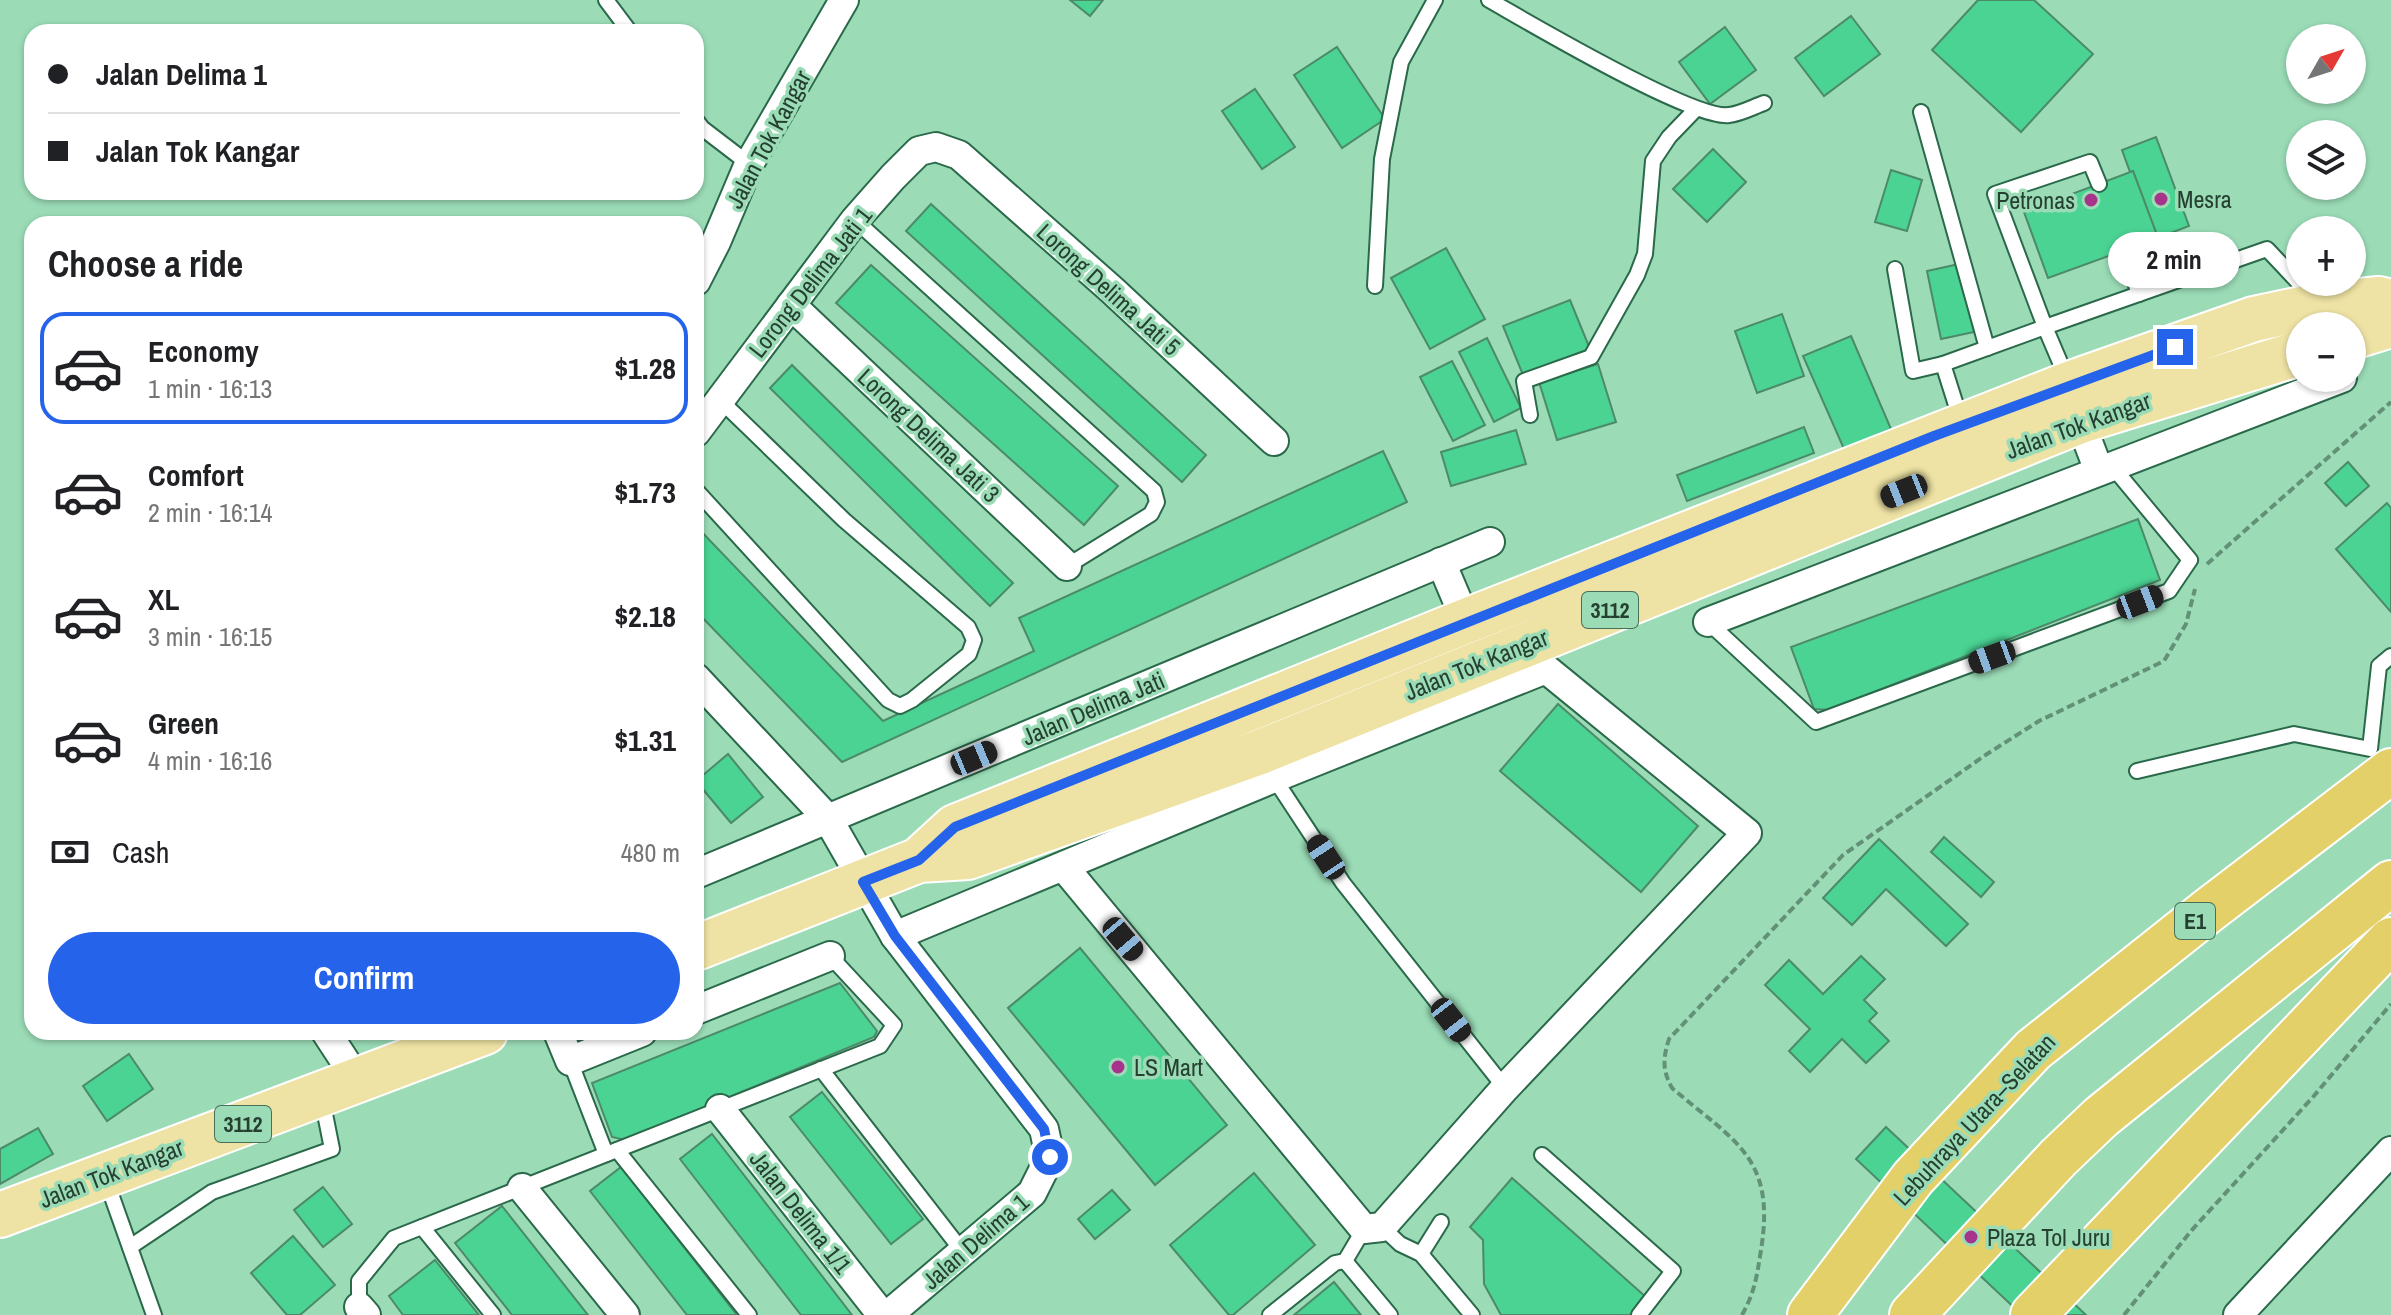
<!DOCTYPE html>
<html lang="en">
<head>
<meta charset="utf-8">
<style>
	body { margin:0; font-family:"Archivo Narrow",sans-serif; background:#f2f2f2; color:#202124; height:100vh; display:flex; flex-direction:column; font-size:30px; white-space:nowrap }
	* { box-sizing:border-box; margin:0 }
	p { font-size:26px; color:#757577 }
	.icon { flex:none; width:44px; height:44px; fill:none; stroke:currentColor; stroke-width:2; stroke-linecap:round; stroke-linejoin:round }
	.map { position:relative; flex:1; overflow:hidden }
	.drawer { position:absolute; left:24px; top:216px; width:680px; height:824px; display:flex; flex-direction:column; background:#fff; border-radius:24px; box-shadow:0 2px 6px #0004 }
	.drawer>* { flex:none }
	.top-card { position:absolute; left:24px; top:24px; width:680px; height:176px; border-radius:24px; box-shadow:0 2px 6px #0004; display:grid; align-content:center; height:176px; padding:0 24px; background:#fff }
	.needle { width:52px; rotate:51deg }
	.controls { position:absolute; left:2286px; top:24px; display:grid; gap:16px }
	.controls a { display:grid; place-items:center; width:80px; height:80px; border-radius:50%; background:#fff; box-shadow:0 2px 6px #0004; font-size:40px }
	.end { position:absolute; width:36px; height:36px; margin:-18px; border:10px solid #2563eb; background:#fff; box-shadow:0 0 0 4px #fff }
	.from { border-radius:50% }
	.bubble { position:absolute; height:56px; border-radius:28px; background:#fff; box-shadow:0 2px 6px #0004; font-size:26px; font-weight:700; line-height:56px; text-align:center }
	.car { position:absolute; width:24px; height:48px; margin:-24px -12px; border-radius:10px; box-shadow:0 0 6px 2px #0007; background:linear-gradient(#222 24%,#8ab4d8 0 40%,#222 0 76%,#8ab4d8 0 86%,#222 0) }
	.top-card b { display:flex; align-items:center; gap:28px; height:76px; font-size:30px }
	.top-card b+b { border-top:2px solid #e0e0e0 }
	.top-card i { width:20px; height:20px; background:#202124 }
	ul { padding:0; list-style:none }
	li { display:flex; align-items:center; gap:24px; height:112px; margin:0 16px 12px; padding:0 8px; border:4px solid transparent; border-radius:24px }
	li div { flex:1 }
	li b { display:block; font-size:30px }
	li em { font-style:normal; font-weight:700 }
	li.current { border-color:#2563eb }
	li>.icon { width:72px; height:72px; stroke-width:1.5 }
	h2 { padding:0 24px; font-size:36px; line-height:96px }
	.pay { display:flex; align-items:center; gap:20px; height:88px; padding:0 24px; font-size:30px }
	.pay p { margin-inline-start:auto }
	.cta { display:flex; gap:16px; margin-top:auto; padding:16px 24px }
	.cta a { flex:1; height:92px; border-radius:48px; background:#2563eb; color:#fff; font-size:32px; font-weight:700; line-height:92px; text-align:center }
	.map>svg:first-child { display:block }
	.building { fill:#4ad393; stroke:#4c8a69; stroke-width:2 }
	.lines { fill:none; stroke-linecap:round; stroke-linejoin:round }
	.service-casing { stroke:#2a694a; stroke-width:18 }
	.minor-casing { stroke:#2a694a; stroke-width:32 }
	.primary-casing { stroke:#fff; stroke-width:48 }
	.motorway-casing { stroke:#fff; stroke-width:48 }
	.path { stroke:#629177; stroke-width:4; stroke-dasharray:8 4; stroke-linecap:butt }
	.service { stroke:#fff; stroke-width:14 }
	.minor { stroke:#fff; stroke-width:28 }
	.primary { stroke:#eee3a4; stroke-width:44 }
	.motorway { stroke:#e3d068; stroke-width:44 }
	.route { stroke:#2563eb; stroke-width:10 }
	.poi-dot { fill:#a8338b; stroke:#9bdcb7; stroke-width:3 }
	.labels { text-anchor:middle; dominant-baseline:central; stroke-width:7; stroke-linejoin:round; paint-order:stroke }
	.shield { fill:#9bdcb7; stroke:#486f59; stroke-width:2 }
	.shield-label { font-size:22px; font-weight:bold; fill:#254031 }
	.street-label { font-size:24px; fill:#254031; stroke:#9bdcb7 }
	.poi-label { font-size:24px; fill:#254031; stroke:#9bdcb7; text-anchor:start }
</style>
</head>
<body>
<div class="map">
<svg width="2391" height="1315" viewBox="0 0 2391 1315">
	<rect width="100%" height="100%" fill="#9bdcb7"/>
	<g class="building">
		<path d="M1070,0H1103L1090,16Z"/>
		<path d="M1978,0H2034L2093,54L2021,132L1932,50Z"/>
		<path d="M1851,16L1880,54L1824,96L1795,58Z"/>
		<path d="M1725,27L1756,70L1710,104L1679,62Z"/>
		<path d="M1337,47L1385,119L1342,148L1294,75Z"/>
		<path d="M1255,89L1295,147L1262,169L1222,111Z"/>
		<path d="M2156,137L2189,226L2158,238L2133,171L2130,172L2122,150Z"/>
		<path d="M1713,149L1746,182L1707,222L1673,189Z"/>
		<path d="M1891,170L1922,180L1907,231L1875,222Z"/>
		<path d="M2133,171L2158,238L2048,278L2024,212Z"/>
		<path d="M931,204L1206,455L1182,482L906,231Z"/>
		<path d="M1446,248L1485,319L1430,349L1391,278Z"/>
		<path d="M1959,264L1974,332L1941,339L1927,271Z"/>
		<path d="M871,265L1118,486L1084,525L836,303Z"/>
		<path d="M1570,300L1590,349L1523,375L1503,326Z"/>
		<path d="M1782,314L1804,376L1757,393L1735,331Z"/>
		<path d="M1851,336L1891,429L1844,449L1803,356Z"/>
		<path d="M1487,338L1521,408L1494,422L1459,352Z"/>
		<path d="M1452,361L1485,425L1453,441L1420,377Z"/>
		<path d="M1598,364L1616,422L1557,440L1539,382Z"/>
		<path d="M792,365L1013,583L990,606L770,388Z"/>
		<path d="M1804,427L1814,453L1687,501L1677,475Z"/>
		<path d="M1516,430L1526,464L1451,486L1441,452Z"/>
		<path d="M1383,451L1407,502L842,762L696,611V526L883,721L1034,651L1019,618Z"/>
		<path d="M2348,462L2369,486L2346,506L2325,483Z"/>
		<path d="M2387,503L2391,508V612L2336,549Z"/>
		<path d="M2138,519L2160,580L1828,710L1814,709L1791,647Z"/>
		<path d="M1558,704L1698,826L1641,892L1500,771Z"/>
		<path d="M728,754L763,797L731,823L696,781Z"/>
		<path d="M1944,837L1994,882L1981,897L1931,852Z"/>
		<path d="M1879,839L1968,924L1946,946L1886,889L1852,925L1823,898Z"/>
		<path d="M1080,948L1227,1125L1155,1185L1008,1008Z"/>
		<path d="M1861,956L1885,979L1864,1000L1877,1013L1869,1021L1889,1041L1866,1063L1842,1039L1810,1072L1789,1051L1810,1029L1765,985L1789,960L1823,994Z"/>
		<path d="M840,983L877,1031L874,1037L625,1140L612,1137L592,1083Z"/>
		<path d="M129,1054L153,1089L107,1121L83,1086Z"/>
		<path d="M822,1092L923,1219L891,1244L790,1117Z"/>
		<path d="M1886,1127L2086,1315H2022L1856,1159Z"/>
		<path d="M38,1128L53,1154L0,1184V1149Z"/>
		<path d="M712,1134L792,1237L852,1315H801L680,1159Z"/>
		<path d="M621,1167L701,1269L737,1315H687L590,1191Z"/>
		<path d="M1254,1173L1315,1245L1233,1315H1229L1170,1245Z"/>
		<path d="M1512,1178L1647,1298L1630,1315H1501L1484,1284L1483,1240L1470,1227Z"/>
		<path d="M323,1187L352,1224L323,1247L294,1210Z"/>
		<path d="M1112,1190L1130,1210L1095,1239L1078,1219Z"/>
		<path d="M502,1206L588,1315H512L455,1243Z"/>
		<path d="M293,1236L335,1285L300,1315H287L251,1273Z"/>
		<path d="M435,1260L479,1315H403L389,1296Z"/>
		<path d="M1334,1282L1361,1315H1294Z"/>
	</g>
	<g class="lines">
		<g class="service-casing">
			<g id="service">
				<path d="M606,0L630,32"/>
				<path d="M1489,0C1528,22 1693,120 1729,115C1740,114 1753,107 1764,103"/>
				<path d="M1921,112L1987,348"/>
				<path d="M696,120L702,128L749,164"/>
				<path d="M855,220L1154,491L1157,502L1151,514L1067,566"/>
				<path d="M2124,250L2139,294"/>
				<path d="M1895,269L1913,371L1943,364L1961,421"/>
				<path d="M1375,286L1382,159L1401,62L1435,0"/>
				<path d="M1943,364L2045,327L1995,194L2090,162L2099,184"/>
				<path d="M2068,381L2045,327L2267,249L2314,299"/>
				<path d="M1530,415L1524,381L1591,357L1637,275L1645,254L1653,161L1669,137L1696,109"/>
				<path d="M696,490L888,700L900,706L912,700L969,654L974,640L968,627L844,520L720,400"/>
				<path d="M1708,622L1816,722L2169,591L2190,560L2112,466"/>
				<path d="M2137,771L2294,734L2370,749L2379,666L2391,656"/>
				<path d="M1274,778L1343,883L1505,1088"/>
				<path d="M570,1061L606,1154"/>
				<path d="M821,1069L963,1252"/>
				<path d="M617,1150L749,1315"/>
				<path d="M1542,1155L1673,1271L1639,1315"/>
				<path d="M106,1180L154,1315"/>
				<path d="M422,1227L493,1315"/>
				<path d="M1382,1227L1400,1244L1421,1254L1472,1315"/>
				<path d="M130,1247L212,1192L332,1149L322,1099"/>
				<path d="M1421,1254L1441,1222"/>
				<path d="M1345,1261L1390,1315"/>
				<path d="M359,1307V1281L394,1238L880,1046L894,1025L830,956"/>
				<path d="M1270,1315L1335,1263L1345,1261L1364,1229"/>
			</g>
		</g>
		<g class="minor-casing">
			<g id="minor">
				<path d="M696,281L716,242L749,164L844,0"/>
				<path d="M791,305L1067,566"/>
				<path d="M2080,421L2099,471"/>
				<path d="M696,432L855,220L893,177L919,151L936,147L959,155L1112,290L1274,441"/>
				<path d="M1441,562L1466,621"/>
				<path d="M1708,622L2342,378"/>
				<path d="M696,678L828,819L895,936L1044,1129L1050,1157L1032,1193L888,1315"/>
				<path d="M696,874L1490,542"/>
				<path d="M895,936L1274,778L1546,669L1747,833L1505,1088L1382,1227L1364,1229L1063,866"/>
				<path d="M696,1010L830,956"/>
				<path d="M326,1032L358,1081"/>
				<path d="M558,1032L570,1061L642,1032"/>
				<path d="M720,1109L882,1315"/>
				<path d="M522,1188L625,1315"/>
				<path d="M359,1307L366,1315"/>
				<path d="M2238,1315L2391,1151"/>
			</g>
		</g>
		<g class="primary-casing">
			<g id="primary">
				<path d="M2352,337L2391,325"/>
				<path d="M919,860L955,827L1466,621L2069,384L2254,319L2320,305L2379,299L2391,302"/>
				<path d="M696,948L919,860L968,857L1260,752L2080,421L2300,353"/>
				<path d="M0,1215L485,1032"/>
			</g>
		</g>
		<g class="motorway-casing">
			<g id="motorway">
				<path d="M1810,1315L1913,1178L2033,1050L2209,910L2391,771"/>
				<path d="M1912,1315L2058,1158L2101,1117L2391,883"/>
				<path d="M2033,1315L2391,940"/>
			</g>
		</g>
		<g class="path">
			<path d="M2207,564L2391,402"/>
			<path d="M1742,1315C1755,1292 1757,1275 1761,1250C1776,1157 1735,1142 1672,1088C1662,1070 1663,1058 1669,1039L1843,855L1987,754L2039,721L2164,661L2186,624L2195,589"/>
			<path d="M2124,1315L2191,1231L2313,1097L2391,1004"/>
		</g>
		<use href="#service" class="service"/>
		<use href="#minor" class="minor"/>
		<use href="#primary" class="primary"/>
		<use href="#motorway" class="motorway"/>
	</g>
	<g class="lines">
		<path class="route" d="M1050,1157L1044,1129L895,936L863,882L919,860L955,827L1934,436L2175,347"/>
	</g>
	<g class="poi-dot">
		<circle cx="2161" cy="199" r="8"/>
		<circle cx="2091" cy="200" r="8"/>
		<circle cx="1118" cy="1067" r="8"/>
		<circle cx="1971" cy="1237" r="8"/>
	</g>
	<g class="labels">
		<g class="shield">
			<rect x="1582" y="592" width="56" height="36" rx="6"/>
			<rect x="2175" y="903" width="40" height="36" rx="6"/>
			<rect x="215" y="1106" width="56" height="36" rx="6"/>
		</g>
		<g class="shield-label">
			<text x="1610" y="610">3112</text>
			<text x="2195" y="921">E1</text>
			<text x="243" y="1124">3112</text>
		</g>
		<g class="street-label">
			<text transform="translate(768 139) rotate(-62)">Jalan Tok Kangar</text>
			<text transform="translate(810 282) rotate(-52)">Lorong Delima Jati 1</text>
			<text transform="translate(1109 289) rotate(42)">Lorong Delima Jati 5</text>
			<text transform="translate(2078 425) rotate(-20)">Jalan Tok Kangar</text>
			<text transform="translate(929 435) rotate(43)">Lorong Delima Jati 3</text>
			<text transform="translate(1476 664) rotate(-22)">Jalan Tok Kangar</text>
			<text transform="translate(1093 708) rotate(-23)">Jalan Delima Jati</text>
			<text transform="translate(1974 1119) rotate(-47)">Lebuhraya Utara–Selatan</text>
			<text transform="translate(111 1173) rotate(-21)">Jalan Tok Kangar</text>
			<text transform="translate(801 1212) rotate(52)">Jalan Delima 1/1</text>
			<text transform="translate(975 1241) rotate(-41)">Jalan Delima 1</text>
		</g>
		<g class="poi-label">
			<text x="2177" y="199">Mesra</text>
			<text x="2075" y="200" text-anchor="end">Petronas</text>
			<text x="1134" y="1067">LS Mart</text>
			<text x="1987" y="1237">Plaza Tol Juru</text>
		</g>
	</g>
</svg>
<div class="controls">
<a><svg class="needle" viewBox="-14 -14 28 28"><path d="M0-13l5 13h-10z" fill="#e53935"/><path d="M0 13l5-13h-10z" fill="#757577"/></svg></a>
<a><svg class="icon" aria-label="layers" viewBox="0 0 24 24"><path d="M12 4l9 5-9 5-9-5zM3 14l9 5 9-5"/></svg></a>
<a>+</a>
<a>−</a>
</div>
<i class="end from" style="left:1050px;top:1157px"></i>
<i class="end" style="left:2175px;top:347px"></i>
<div class="bubble" style="left:2108px;top:232px;width:132px">2 min</div>
<i class="car" style="left:1904px;top:491px;rotate:248deg"></i>
<i class="car" style="left:2140px;top:602px;rotate:69deg"></i>
<i class="car" style="left:1992px;top:657px;rotate:250deg"></i>
<i class="car" style="left:974px;top:758px;rotate:67deg"></i>
<i class="car" style="left:1326px;top:857px;rotate:327deg"></i>
<i class="car" style="left:1123px;top:939px;rotate:140deg"></i>
<i class="car" style="left:1451px;top:1020px;rotate:142deg"></i>
<div class="top-card">
<b><i class="from"></i>Jalan Delima 1</b>
<b><i></i>Jalan Tok Kangar</b>
</div>
<section class="drawer">
<h2>Choose a ride</h2>
<ul>
<li class="current"><svg class="icon" aria-label="car" viewBox="0 0 24 24"><path d="M5 17H2v-5l4-1 3-4h7l3 4 3 1v5h-3M9 17h6M6 11h13"/><circle cx="7" cy="17" r="2"/><circle cx="17" cy="17" r="2"/></svg><div><b>Economy</b><p>1 min · 16:13</p></div><em>$1.28</em></li>
<li><svg class="icon" aria-label="car" viewBox="0 0 24 24"><path d="M5 17H2v-5l4-1 3-4h7l3 4 3 1v5h-3M9 17h6M6 11h13"/><circle cx="7" cy="17" r="2"/><circle cx="17" cy="17" r="2"/></svg><div><b>Comfort</b><p>2 min · 16:14</p></div><em>$1.73</em></li>
<li><svg class="icon" aria-label="car" viewBox="0 0 24 24"><path d="M5 17H2v-5l4-1 3-4h7l3 4 3 1v5h-3M9 17h6M6 11h13"/><circle cx="7" cy="17" r="2"/><circle cx="17" cy="17" r="2"/></svg><div><b>XL</b><p>3 min · 16:15</p></div><em>$2.18</em></li>
<li><svg class="icon" aria-label="car" viewBox="0 0 24 24"><path d="M5 17H2v-5l4-1 3-4h7l3 4 3 1v5h-3M9 17h6M6 11h13"/><circle cx="7" cy="17" r="2"/><circle cx="17" cy="17" r="2"/></svg><div><b>Green</b><p>4 min · 16:16</p></div><em>$1.31</em></li>
</ul>
<div class="pay"><svg class="icon" aria-label="cash" viewBox="0 0 24 24"><path d="M3 7h18v10H3z"/><circle cx="12" cy="12" r="2"/></svg>Cash<p>480 m</p></div>
<div class="cta"><a>Confirm</a></div>
</section>
</div>
</body>
</html>
